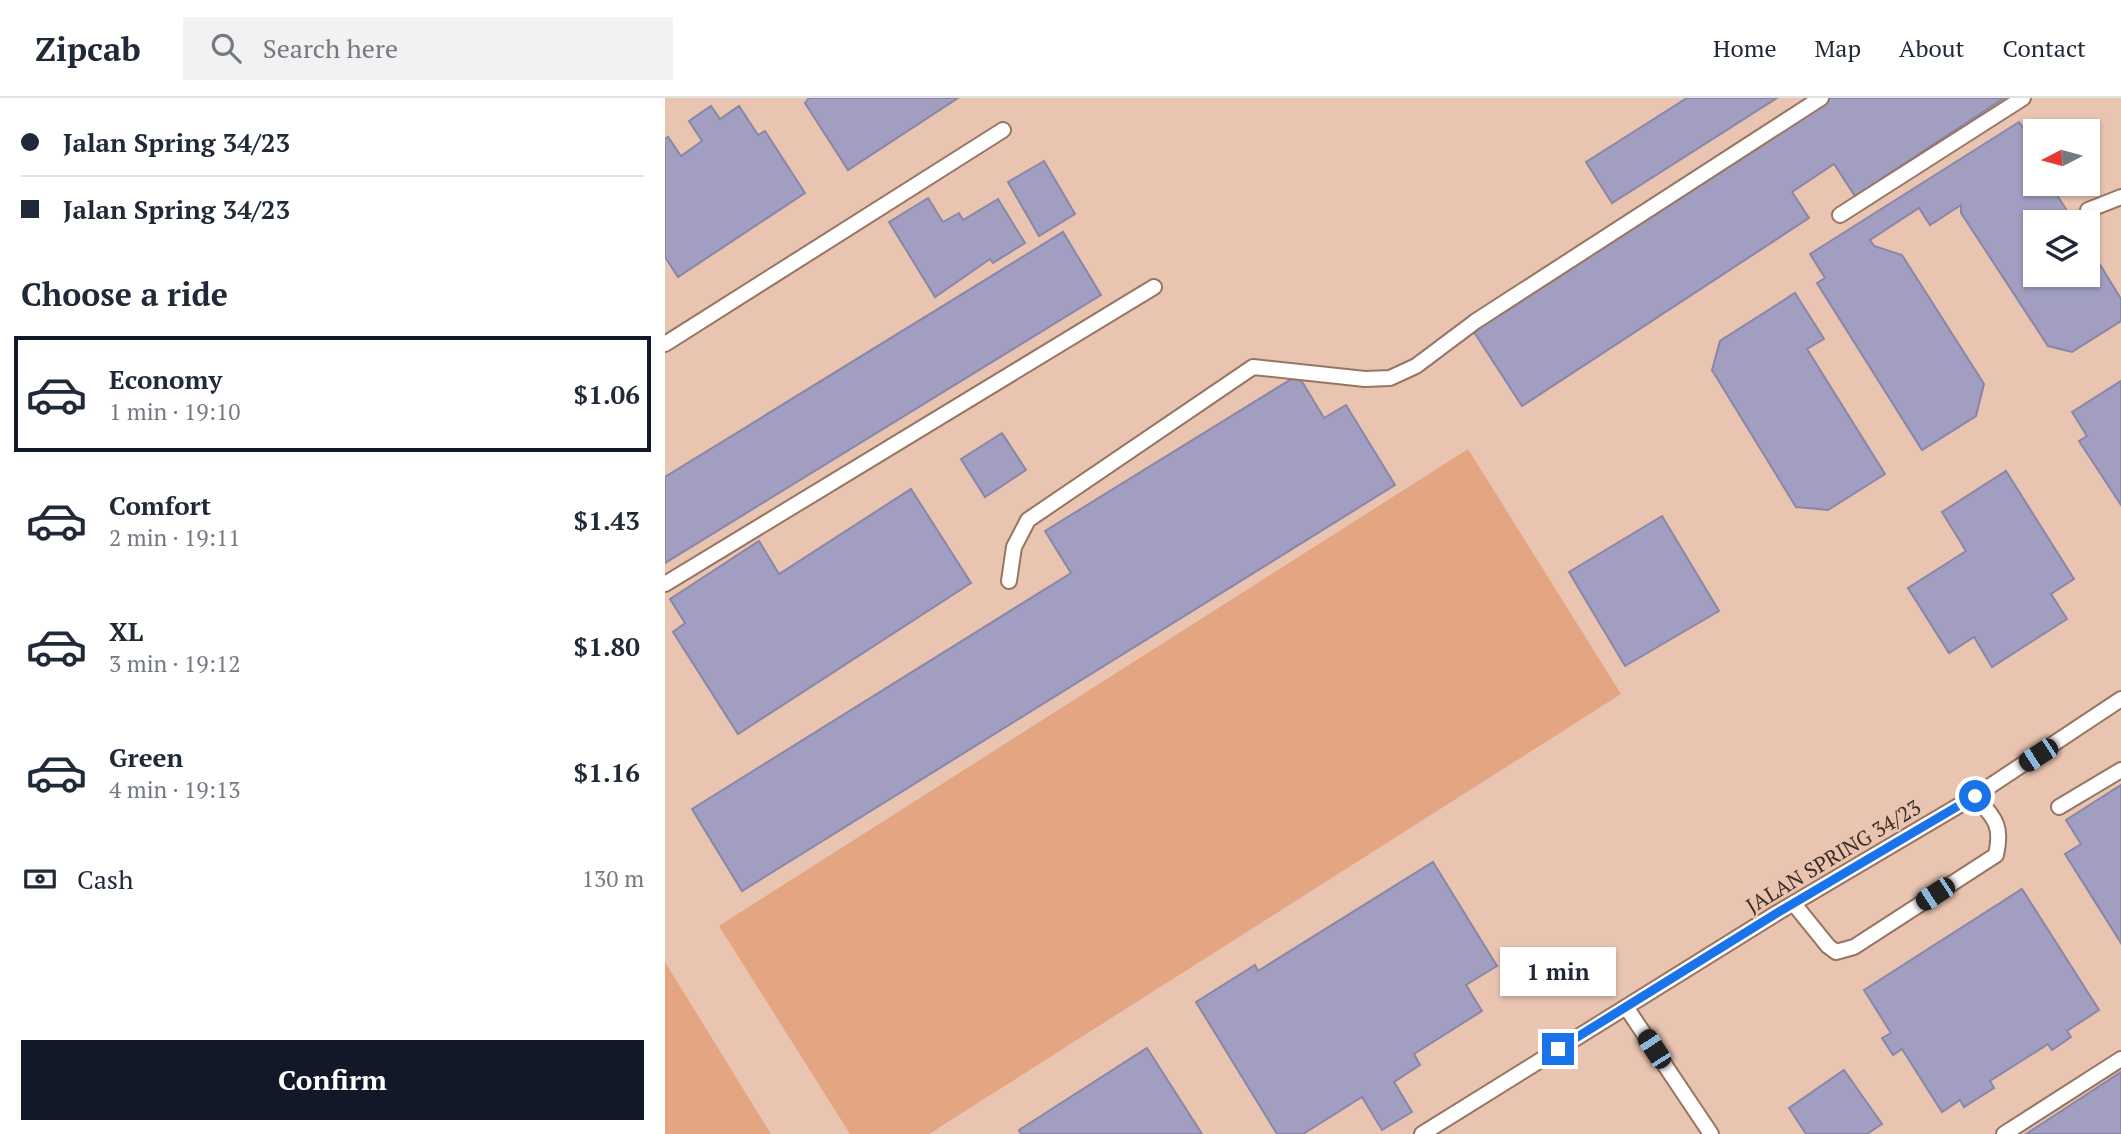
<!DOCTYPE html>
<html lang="en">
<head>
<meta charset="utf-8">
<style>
	body { margin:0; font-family:"PT Serif",serif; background:#f2f2f3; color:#1f2937; height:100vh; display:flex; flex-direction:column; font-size:26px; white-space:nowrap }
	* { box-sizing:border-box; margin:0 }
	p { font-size:23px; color:#747a83 }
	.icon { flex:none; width:38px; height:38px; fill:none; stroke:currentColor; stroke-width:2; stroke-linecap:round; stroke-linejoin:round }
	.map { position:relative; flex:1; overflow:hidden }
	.side { display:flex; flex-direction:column; background:#fff; width:665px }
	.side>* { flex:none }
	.guide { display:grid; align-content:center; height:154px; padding:0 21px; background:#fff }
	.needle { width:46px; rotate:264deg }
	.tools { position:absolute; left:1358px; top:21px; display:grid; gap:14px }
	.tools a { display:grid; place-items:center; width:77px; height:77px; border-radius:0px; background:#fff; box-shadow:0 2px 5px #0004; font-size:35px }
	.end { position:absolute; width:32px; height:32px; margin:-16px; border:9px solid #1a73e8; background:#fff; box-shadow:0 0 0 4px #fff }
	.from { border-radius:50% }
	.bubble { position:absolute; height:49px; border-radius:0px; background:#fff; box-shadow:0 2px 5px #0004; font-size:23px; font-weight:700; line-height:49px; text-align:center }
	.car { position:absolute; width:21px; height:42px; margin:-21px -10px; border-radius:9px; box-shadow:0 0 5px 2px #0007; background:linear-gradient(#222 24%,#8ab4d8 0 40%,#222 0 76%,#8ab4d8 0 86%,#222 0) }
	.guide b { display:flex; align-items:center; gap:24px; height:66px; font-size:26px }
	.guide b+b { border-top:2px solid #e0e1e3 }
	.guide i { width:18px; height:18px; background:#1f2937 }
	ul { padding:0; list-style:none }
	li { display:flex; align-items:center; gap:21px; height:116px; margin:0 14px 10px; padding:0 7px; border:4px solid transparent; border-radius:0px }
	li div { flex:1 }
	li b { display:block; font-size:26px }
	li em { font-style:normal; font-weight:700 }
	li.on { border-color:#111827 }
	li>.icon { width:63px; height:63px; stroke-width:1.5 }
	h2 { padding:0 21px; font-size:32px; line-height:84px }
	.pay { display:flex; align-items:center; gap:18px; height:77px; padding:0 21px; font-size:26px }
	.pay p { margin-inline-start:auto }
	.button { display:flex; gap:14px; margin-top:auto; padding:14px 21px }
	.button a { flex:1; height:80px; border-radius:0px; background:#111827; color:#fff; font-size:28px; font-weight:700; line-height:80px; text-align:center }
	header { display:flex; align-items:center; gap:42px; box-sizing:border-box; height:98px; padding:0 35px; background:#fff; border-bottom:2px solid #e0e1e3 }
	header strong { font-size:33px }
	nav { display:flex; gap:38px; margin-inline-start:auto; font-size:24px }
	.search { width:490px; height:63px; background:#f2f2f3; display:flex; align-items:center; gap:18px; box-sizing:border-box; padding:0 24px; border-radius:0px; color:#747a83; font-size:26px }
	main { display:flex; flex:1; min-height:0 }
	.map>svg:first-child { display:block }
	.green { fill:#e4a583 }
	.building { fill:#a19ec1; stroke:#8986a8; stroke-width:2 }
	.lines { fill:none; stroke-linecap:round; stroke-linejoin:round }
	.service-casing { stroke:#977562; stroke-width:18 }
	.service { stroke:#fff; stroke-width:14 }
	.route { stroke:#1a73e8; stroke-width:9 }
	.labels { text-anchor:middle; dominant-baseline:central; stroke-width:5; stroke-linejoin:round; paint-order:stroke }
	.street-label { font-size:21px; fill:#3c2e26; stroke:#e9c4b0 }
</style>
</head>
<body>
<header>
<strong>Zipcab</strong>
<div class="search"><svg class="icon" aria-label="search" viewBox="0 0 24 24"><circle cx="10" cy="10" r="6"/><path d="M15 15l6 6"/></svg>Search here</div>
<nav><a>Home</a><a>Map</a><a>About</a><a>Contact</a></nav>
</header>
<main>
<section class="side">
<div class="guide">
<b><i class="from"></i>Jalan Spring 34/23</b>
<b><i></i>Jalan Spring 34/23</b>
</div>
<h2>Choose a ride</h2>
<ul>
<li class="on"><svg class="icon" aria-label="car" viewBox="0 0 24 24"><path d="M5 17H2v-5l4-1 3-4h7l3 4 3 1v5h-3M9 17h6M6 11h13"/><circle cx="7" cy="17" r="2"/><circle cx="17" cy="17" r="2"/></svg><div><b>Economy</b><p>1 min · 19:10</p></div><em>$1.06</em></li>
<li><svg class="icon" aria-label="car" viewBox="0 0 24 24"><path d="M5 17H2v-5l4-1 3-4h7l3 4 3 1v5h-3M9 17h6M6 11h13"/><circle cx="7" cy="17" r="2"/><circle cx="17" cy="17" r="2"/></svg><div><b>Comfort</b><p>2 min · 19:11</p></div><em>$1.43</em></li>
<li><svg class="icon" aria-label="car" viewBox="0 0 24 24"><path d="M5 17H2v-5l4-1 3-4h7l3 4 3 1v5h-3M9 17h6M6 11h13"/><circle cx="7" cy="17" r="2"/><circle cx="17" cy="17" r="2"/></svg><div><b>XL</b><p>3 min · 19:12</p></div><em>$1.80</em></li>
<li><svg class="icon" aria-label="car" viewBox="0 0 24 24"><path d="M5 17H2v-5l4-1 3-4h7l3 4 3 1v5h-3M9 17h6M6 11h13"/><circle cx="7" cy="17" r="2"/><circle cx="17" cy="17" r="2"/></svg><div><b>Green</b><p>4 min · 19:13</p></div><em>$1.16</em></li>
</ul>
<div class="pay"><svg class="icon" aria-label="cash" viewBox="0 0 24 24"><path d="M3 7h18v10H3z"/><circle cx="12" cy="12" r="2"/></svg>Cash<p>130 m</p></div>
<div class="button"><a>Confirm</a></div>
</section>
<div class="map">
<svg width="1456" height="1036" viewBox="0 0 1456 1036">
	<rect width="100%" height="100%" fill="#e9c4b0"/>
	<g class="green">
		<path d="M803,351L956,596L264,1036H185L54,828Z"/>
		<path d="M0,864L106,1036H0Z"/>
	</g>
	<g class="building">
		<path d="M144,0H293L183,72L140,5Z"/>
		<path d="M1022,0H1112L947,105L921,64Z"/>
		<path d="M1165,0H1339L1190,98L1169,66L1127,94L1144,120L857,308L809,234Z"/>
		<path d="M46,8L55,21L74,8L93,37L100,33L140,95L13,179L0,159V41L3,39L16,58L37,43L24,23Z"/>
		<path d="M1354,24L1367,43L1361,47L1370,62V86H1385L1409,124H1370V177H1423V147L1456,201V223L1407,254L1383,248L1296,115V107L1265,127L1254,110L1205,142L1209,148L1237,157L1319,286L1311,318L1257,352L1152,185L1160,180L1145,156Z"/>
		<path d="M379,63L410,116L374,138L343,84Z"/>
		<path d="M263,100L278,124L294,115L298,122L333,101L360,145L328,165L325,161L270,199L224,124Z"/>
		<path d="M398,134L436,197L0,465V379Z"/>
		<path d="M1130,195L1159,241L1142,251L1220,376L1163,412L1131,409L1047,272L1055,243Z"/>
		<path d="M633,277L659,320L681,307L730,387L77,793L27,711L406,475L380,433Z"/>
		<path d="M1456,283V407L1414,343L1422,338L1407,314Z"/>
		<path d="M337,335L361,372L320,399L296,361Z"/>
		<path d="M1341,373L1409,481L1386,496L1402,521L1327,569L1309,539L1284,555L1243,490L1301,453L1277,414Z"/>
		<path d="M246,391L306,485L73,636L8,534L20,525L5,501L94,443L114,476Z"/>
		<path d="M997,418L1054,513L960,568L904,474Z"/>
		<path d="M1456,687V845L1400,756L1416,746L1401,722Z"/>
		<path d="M768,764L832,868L801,887L817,913L749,956L755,967L729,984L747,1014L717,1032L697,999L638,1036H612L531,904L590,867L593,873Z"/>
		<path d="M1357,791L1434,912L1402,933L1406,939L1387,952L1383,946L1325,983L1329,990L1299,1009L1295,1002L1277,1014L1237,951L1228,957L1217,940L1226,935L1199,892Z"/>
		<path d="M482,950L537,1036H356L354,1032Z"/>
		<path d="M1179,972L1217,1026L1202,1036H1141L1124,1010Z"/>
		<path d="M1456,974V1036H1361Z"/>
	</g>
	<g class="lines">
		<g class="service-casing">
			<g id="service">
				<path d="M1423,112L1456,99"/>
				<path d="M1175,117L1358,0"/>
				<path d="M0,246L338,32"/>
				<path d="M344,483L349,449L363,422L588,269L700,281L725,280L751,268L811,223L1156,0"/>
				<path d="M0,486L489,189"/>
				<path d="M1394,709L1456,672"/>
				<path d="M1129,806L1163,848L1171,854L1189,849L1331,757C1338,726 1329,720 1310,698"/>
				<path d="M961,909L1046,1036"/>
				<path d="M757,1036L1112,815L1310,698L1456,601"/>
				<path d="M1339,1036L1456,961"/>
			</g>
		</g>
		<use href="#service" class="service"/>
	</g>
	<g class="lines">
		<path class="route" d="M893,951L1112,815L1310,698"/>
	</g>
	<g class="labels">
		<g class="street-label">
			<text transform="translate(1168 758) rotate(-31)">JALAN SPRING 34/23</text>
		</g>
	</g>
</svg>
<div class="tools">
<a><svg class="needle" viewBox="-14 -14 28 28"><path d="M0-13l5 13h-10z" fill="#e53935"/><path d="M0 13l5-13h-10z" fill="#747a83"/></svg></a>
<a><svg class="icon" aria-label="layers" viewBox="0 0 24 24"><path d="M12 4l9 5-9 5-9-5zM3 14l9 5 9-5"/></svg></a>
</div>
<i class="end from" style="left:1310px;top:698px"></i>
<i class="end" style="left:893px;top:951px"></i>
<div class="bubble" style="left:835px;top:849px;width:116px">1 min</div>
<i class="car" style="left:1373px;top:657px;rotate:237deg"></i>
<i class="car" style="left:1270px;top:796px;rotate:237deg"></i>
<i class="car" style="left:989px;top:951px;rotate:327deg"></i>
</div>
</main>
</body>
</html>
